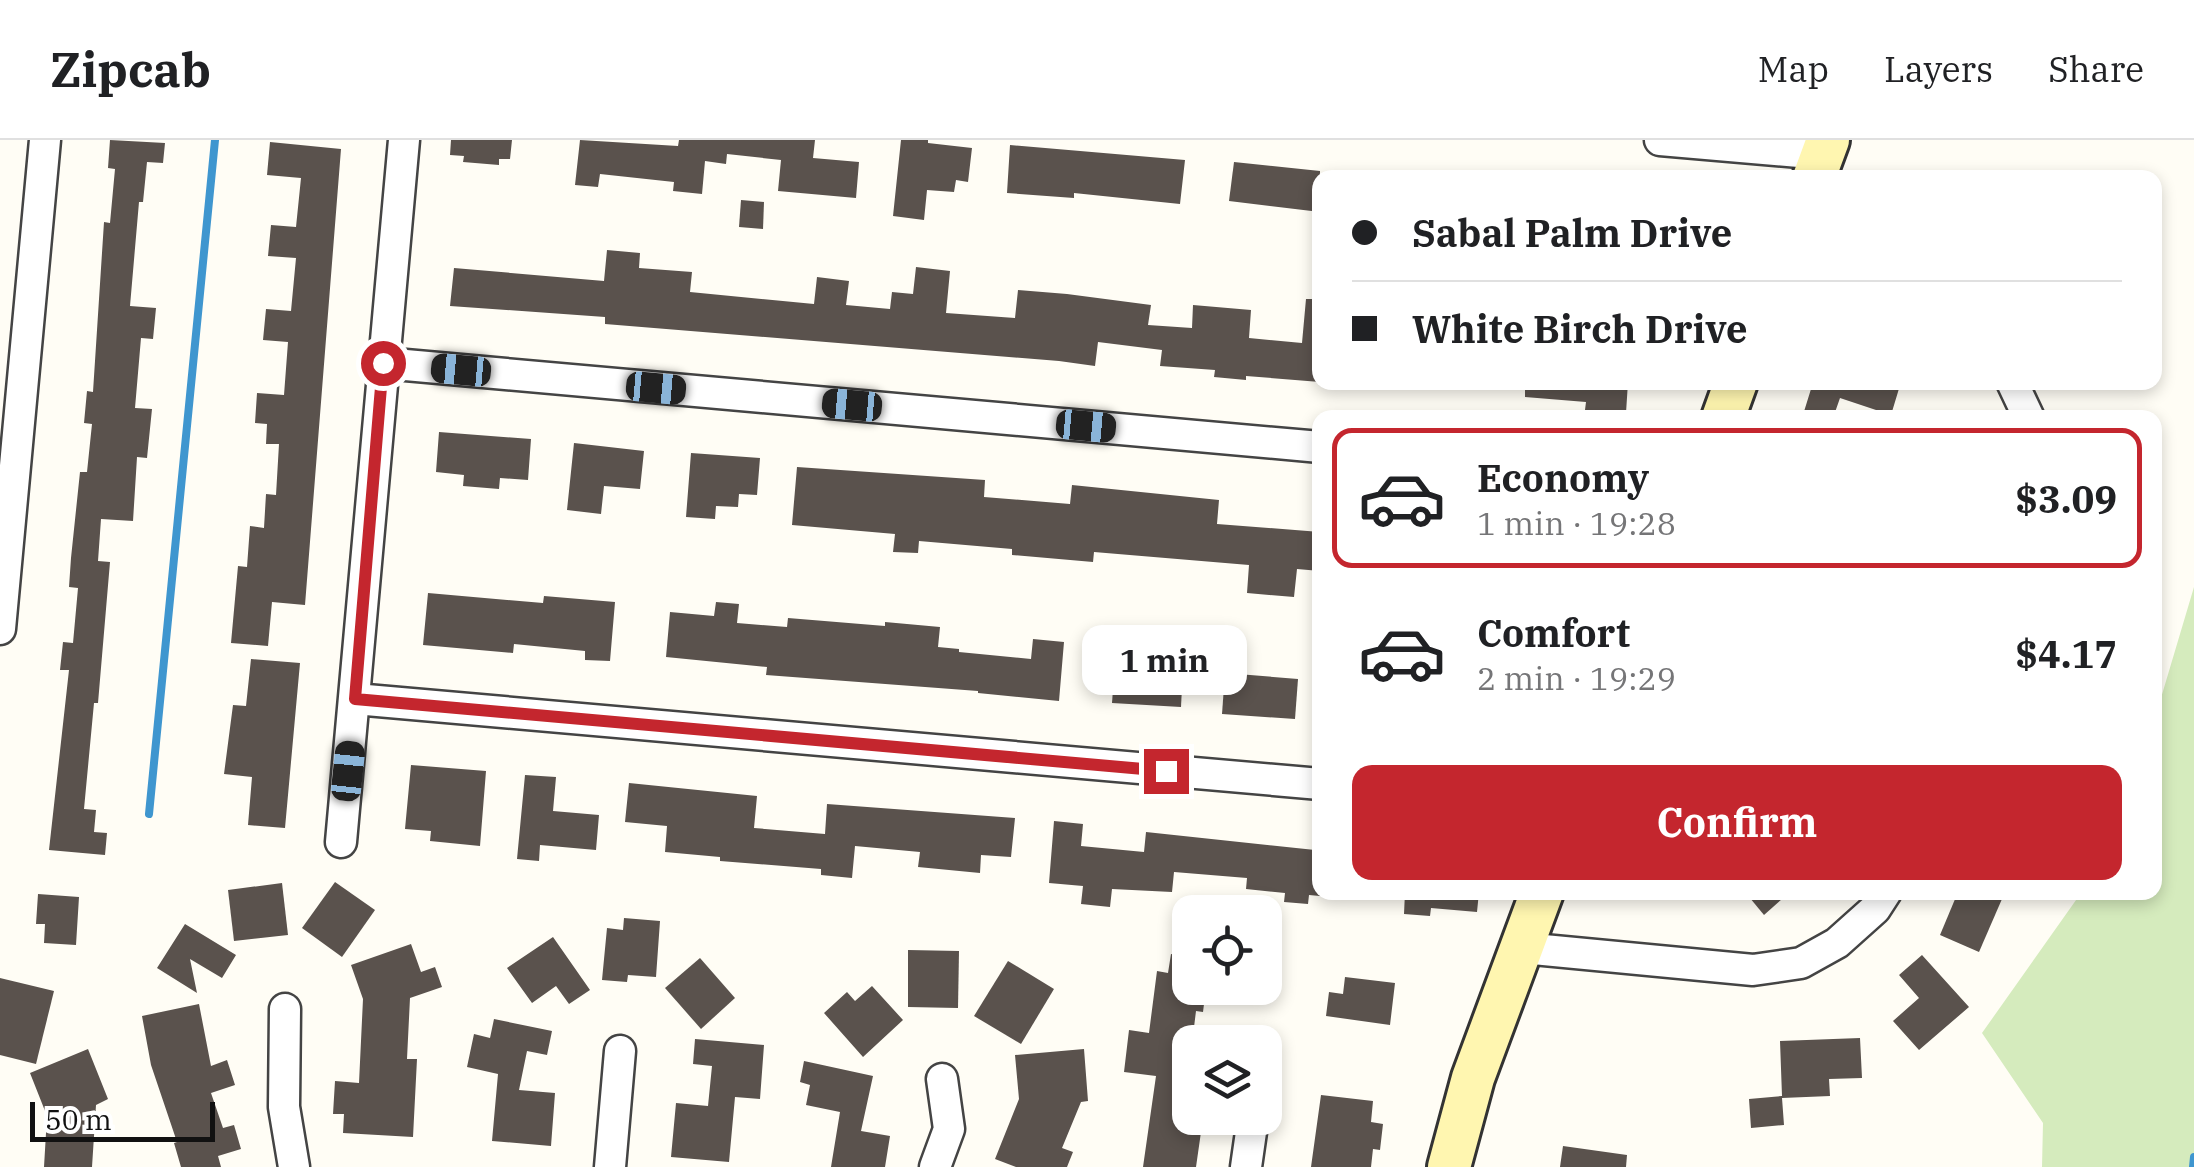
<!DOCTYPE html>
<html lang="en">
<head>
<meta charset="utf-8">
<style>
	body { margin:0; font-family:"IBM Plex Serif",serif; background:#f2f2f2; color:#202124; height:100vh; display:flex; flex-direction:column; font-size:38px; white-space:nowrap }
	* { box-sizing:border-box; margin:0 }
	p { font-size:32px; color:#757577 }
	.icon { flex:none; width:55px; height:55px; fill:none; stroke:currentColor; stroke-width:2; stroke-linecap:round; stroke-linejoin:round }
	.map { position:relative; flex:1; overflow:hidden }
	.panel { position:absolute; left:1312px; top:270px; width:850px; height:490px; display:flex; flex-direction:column; background:#fff; border-radius:20px; box-shadow:0 5px 15px #0003 }
	.panel>* { flex:none }
	.guide { position:absolute; left:1312px; top:30px; width:850px; height:220px; border-radius:20px; box-shadow:0 5px 15px #0003; display:grid; align-content:center; height:220px; padding:0 40px; background:#fff }
	.buttons { position:absolute; left:1172px; top:755px; display:grid; gap:20px }
	.buttons a { display:grid; place-items:center; width:110px; height:110px; border-radius:20px; background:#fff; box-shadow:0 5px 15px #0003; font-size:50px }
	.scale { position:absolute; left:30px; bottom:25px; width:185px; box-sizing:border-box; padding-left:10px; border:5px solid #111; border-top:0; font-size:28px; line-height:35px; white-space:nowrap; color:#111; -webkit-text-stroke:8px #fff; paint-order:stroke }
	.end { position:absolute; width:45px; height:45px; margin:-22px; border:12px solid #c4262e; background:#fff; box-shadow:0 0 0 5px #fff }
	.from { border-radius:50% }
	.bubble { position:absolute; height:70px; border-radius:20px; background:#fff; box-shadow:0 5px 15px #0003; font-size:32px; font-weight:700; line-height:70px; text-align:center }
	.car { position:absolute; width:30px; height:60px; margin:-30px -15px; border-radius:12px; box-shadow:0 0 8px 2px #0007; background:linear-gradient(#222 24%,#8ab4d8 0 40%,#222 0 76%,#8ab4d8 0 86%,#222 0) }
	.guide b { display:flex; align-items:center; gap:35px; height:95px; font-size:38px }
	.guide b+b { border-top:2px solid #e0e0e0 }
	.guide i { width:25px; height:25px; background:#202124 }
	ul { padding:18px 0 0; list-style:none }
	li { display:flex; align-items:center; gap:30px; height:140px; margin:0 20px 15px; padding:0 20px; border:5px solid transparent; border-radius:20px }
	li div { flex:1 }
	li b { display:block; font-size:38px }
	li em { font-style:normal; font-weight:700 }
	li.selected { border-color:#c4262e }
	li>.icon { width:90px; height:90px; stroke-width:1.5 }
	.primary-button { display:flex; gap:20px; margin-top:auto; padding:20px 40px }
	.primary-button a { flex:1; height:115px; border-radius:20px; background:#c4262e; color:#fff; font-size:40px; font-weight:700; line-height:115px; text-align:center }
	header { display:flex; align-items:center; gap:60px; box-sizing:border-box; height:140px; padding:0 50px; background:#fff; border-bottom:2px solid #e0e0e0 }
	header strong { font-size:48px }
	nav { display:flex; gap:55px; margin-inline-start:auto; font-size:35px }
	.map>svg:first-child { display:block }
	.green { fill:#d5ebbd }
	.lines { fill:none; stroke-linecap:round; stroke-linejoin:round }
	.stream { stroke:#3f96cf; stroke-width:8 }
	.building { fill:#5a524d }
	.street-casing { stroke:#444; stroke-width:35 }
	.secondary-casing { stroke:#333; stroke-width:48 }
	.street { stroke:#fff; stroke-width:30 }
	.secondary { stroke:#fff6b0; stroke-width:42 }
	.route { stroke:#c4262e; stroke-width:12 }
</style>
</head>
<body>
<header>
<strong>Zipcab</strong>
<nav><a>Map</a><a>Layers</a><a>Share</a></nav>
</header>
<div class="map">
<svg width="2194" height="1027" viewBox="0 0 2194 1027">
	<rect width="100%" height="100%" fill="#fffdf5"/>
	<path class="green" d="M2194,447V1027H2042L2043,983L1982,893L2081,753L2155,752V578Z"/>
	<g class="lines">
		<g class="stream">
			<path d="M149,674L215,0"/>
			<path d="M2193,1027L2194,1017"/>
		</g>
	</g>
	<g class="building">
		<path d="M110,0L165,3L163,23L147,22L143,62H139L130,166L156,168L153,199L141,198L135,268L152,269L147,318L137,317L133,381L101,379L98,421L110,422L98,563H94L84,669L96,670L94,692L107,693L105,715L49,710L69,530H60L63,502L73,503L78,448L69,447L71,418L80,332H87L92,284L84,283L87,251L93,252L104,82L110,83L115,29L108,28Z"/>
		<path d="M451,0H512L510,19H499V25L463,22L464,16L450,15Z"/>
		<path d="M580,0L678,6L679,0H815L813,18L859,22L856,58L778,51L781,20L727,14L726,24L705,21L702,54L673,51L674,42L600,34L598,47L575,45Z"/>
		<path d="M901,0H928V3L972,8L968,42L956,40L954,52L927,50L924,80L893,76Z"/>
		<path d="M270,2L341,9L305,465L272,462L268,506L231,503L238,426L247,427L250,386L264,388L266,354L276,355L279,304H266L267,284L255,283L257,253L284,255L288,202L263,200L266,169L291,171L296,118L268,116L271,85L296,87L301,38L267,35Z"/>
		<path d="M1010,5L1185,20L1180,64L1074,53V58L1007,53Z"/>
		<path d="M1234,22L1320,31V72L1229,61Z"/>
		<path d="M741,60L764,62L763,89L739,87Z"/>
		<path d="M607,110L640,113L639,128L692,132L690,152L814,164L817,137L849,141L846,165L890,169L892,152L913,154L916,127L950,131L946,173L1015,178L1018,150L1067,154L1151,165L1148,185L1192,188L1193,165L1251,170L1249,198L1302,203L1306,159H1320V242L1246,236V240L1214,237L1215,230L1160,226L1162,210L1098,202L1095,226L1059,221L605,184V177L450,166L454,128L604,141Z"/>
		<path d="M1525,242H1628L1626,273L1585,270L1586,262L1525,257Z"/>
		<path d="M1804,242H1901L1891,275L1840,258L1833,278H1802L1811,249L1803,247Z"/>
		<path d="M439,292L531,299L528,340L500,338L499,349L463,346L464,335L436,332Z"/>
		<path d="M574,303L644,311L640,349L604,346L601,374L567,370Z"/>
		<path d="M691,313L760,318L757,355L739,354L738,367L716,366L715,379L686,377Z"/>
		<path d="M797,327L985,340L984,357L1070,364L1072,345L1219,360L1217,384L1320,392V431L1297,429L1294,457L1247,453L1249,425L1094,412L1093,422L1012,415V409L919,401L918,413L893,412L895,394L792,385Z"/>
		<path d="M428,453L543,463L544,456L615,462L610,521L585,520V511L514,504L513,513L423,505Z"/>
		<path d="M716,462L739,464L737,483L787,487L788,478L885,486V482L940,487L938,507L959,509V512L1031,519L1033,499L1064,502L1059,561L978,553V551L766,535L767,527L666,517L670,472L714,476Z"/>
		<path d="M251,519L300,523L285,688L248,685L252,637L224,634L233,565L246,566Z"/>
		<path d="M1115,522L1183,527L1181,567L1112,563Z"/>
		<path d="M1225,533L1298,539L1295,579L1222,574Z"/>
		<path d="M411,625L486,631L480,706L430,701L431,691L405,689Z"/>
		<path d="M525,635L556,637L553,671L599,675L596,710L540,705L539,721L517,719Z"/>
		<path d="M629,643L757,656L754,688L825,694L827,664L1015,678L1011,717L981,715L980,733L918,727L920,712L855,706L852,738L821,735V729L720,721V717L665,712L667,686L625,682Z"/>
		<path d="M1054,681L1083,684L1081,706L1144,712L1146,692L1315,710L1314,717L1320,718V756L1309,755L1308,764L1284,762L1285,753L1246,749L1247,738L1174,732L1172,752L1112,749L1110,767L1081,764L1083,746L1049,743Z"/>
		<path d="M335,742L375,770L342,817L302,788Z"/>
		<path d="M282,743L288,795L234,801L228,750Z"/>
		<path d="M1405,752H1479L1477,772L1431,768L1430,776L1404,774Z"/>
		<path d="M1745,752H1790L1764,775Z"/>
		<path d="M1958,752H2005L1979,812L1940,795Z"/>
		<path d="M38,754L79,757L76,805L44,803L45,784H36Z"/>
		<path d="M624,778L660,781L656,837L628,835L627,842L602,840L607,788L623,790Z"/>
		<path d="M185,784L236,815L222,838L190,819L197,853L157,828Z"/>
		<path d="M553,797L590,850L569,864L556,846L532,863L507,828Z"/>
		<path d="M411,804L421,832L435,827L442,847L410,858L407,919H417L413,997L343,993L344,974H333L335,941L359,943L363,859L351,825Z"/>
		<path d="M908,810L959,811L958,868L908,867Z"/>
		<path d="M1171,814L1190,817V848H1206L1203,872L1196,871L1185,960H1190V978H1203L1196,1027H1143L1156,936L1124,932L1129,890L1149,893L1157,831L1168,833Z"/>
		<path d="M1922,815L1969,867L1919,910L1893,881L1919,858L1899,835Z"/>
		<path d="M700,818L735,858L701,889L665,848Z"/>
		<path d="M1008,821L1054,849L1021,904L974,876Z"/>
		<path d="M1345,837L1395,843L1390,885L1326,876L1329,852L1343,854Z"/>
		<path d="M0,838L54,851L36,924L0,915Z"/>
		<path d="M872,846L903,880L863,917L824,873L847,852L855,861Z"/>
		<path d="M199,864L211,926L227,920L235,945L211,953L223,988L234,985L241,1009L218,1016L221,1027H181L174,1003L177,1002L151,925L142,876Z"/>
		<path d="M494,879L552,891L547,915L527,911L519,950L555,953L551,1006L492,1001L498,934L467,927L474,894L490,898Z"/>
		<path d="M1860,898L1862,938L1829,939L1830,956L1782,958L1784,985L1751,988L1749,959L1782,956L1780,901Z"/>
		<path d="M695,899L764,905L760,959L735,957L729,1022L671,1017L676,963L708,966L712,926L693,924Z"/>
		<path d="M88,909L108,959L96,965L92,1027H44L47,976L30,933Z"/>
		<path d="M1084,909L1088,961L1081,962L1062,1008L1073,1012L1067,1027H1016L995,1019L1019,959L1015,915Z"/>
		<path d="M804,921L873,936L861,991L890,996L885,1027H831L840,972L806,965L810,945L800,942Z"/>
		<path d="M1321,955L1373,961L1371,982L1383,984L1380,1010L1373,1009L1371,1027H1311Z"/>
		<path d="M1563,1006L1627,1015L1626,1027H1560Z"/>
	</g>
	<g class="lines">
		<g class="street-casing">
			<g id="street">
				<path d="M1660,0L1822,14"/>
				<path d="M383,223L1320,307"/>
				<path d="M2012,242L2029,278"/>
				<path d="M0,489L45,0"/>
				<path d="M355,559L1320,644"/>
				<path d="M341,702L404,0"/>
				<path d="M1522,808L1753,830L1801,823L1837,803L1875,769L1886,752"/>
				<path d="M285,869L284,967L294,1027"/>
				<path d="M610,1027L620,911"/>
				<path d="M935,1027L949,989L942,939"/>
				<path d="M1246,1027L1253,978"/>
			</g>
		</g>
		<g class="secondary-casing">
			<g id="secondary">
				<path d="M1814,38L1828,0"/>
				<path d="M1723,278L1736,242"/>
				<path d="M1449,1027L1473,938L1542,752"/>
			</g>
		</g>
		<use href="#street" class="street"/>
		<use href="#secondary" class="secondary"/>
	</g>
	<g class="lines">
		<path class="route" d="M383,223L355,559L1166,631"/>
	</g>
</svg>
<div class="buttons">
<a><svg class="icon" aria-label="locate" viewBox="0 0 24 24"><circle cx="12" cy="12" r="6"/><path d="M12 2v4M12 18v4M2 12h4M18 12h4"/></svg></a>
<a><svg class="icon" aria-label="layers" viewBox="0 0 24 24"><path d="M12 4l9 5-9 5-9-5zM3 14l9 5 9-5"/></svg></a>
</div>
<div class="scale">50 m</div>
<i class="end from" style="left:383px;top:223px"></i>
<i class="end" style="left:1166px;top:631px"></i>
<div class="bubble" style="left:1082px;top:485px;width:165px">1 min</div>
<i class="car" style="left:461px;top:230px;rotate:275deg"></i>
<i class="car" style="left:656px;top:248px;rotate:95deg"></i>
<i class="car" style="left:852px;top:265px;rotate:275deg"></i>
<i class="car" style="left:1086px;top:286px;rotate:95deg"></i>
<i class="car" style="left:348px;top:631px;rotate:6deg"></i>
<div class="guide">
<b><i class="from"></i>Sabal Palm Drive</b>
<b><i></i>White Birch Drive</b>
</div>
<section class="panel">
<ul>
<li class="selected"><svg class="icon" aria-label="car" viewBox="0 0 24 24"><path d="M5 17H2v-5l4-1 3-4h7l3 4 3 1v5h-3M9 17h6M6 11h13"/><circle cx="7" cy="17" r="2"/><circle cx="17" cy="17" r="2"/></svg><div><b>Economy</b><p>1 min · 19:28</p></div><em>$3.09</em></li>
<li><svg class="icon" aria-label="car" viewBox="0 0 24 24"><path d="M5 17H2v-5l4-1 3-4h7l3 4 3 1v5h-3M9 17h6M6 11h13"/><circle cx="7" cy="17" r="2"/><circle cx="17" cy="17" r="2"/></svg><div><b>Comfort</b><p>2 min · 19:29</p></div><em>$4.17</em></li>
</ul>
<div class="primary-button"><a>Confirm</a></div>
</section>
</div>
</body>
</html>
